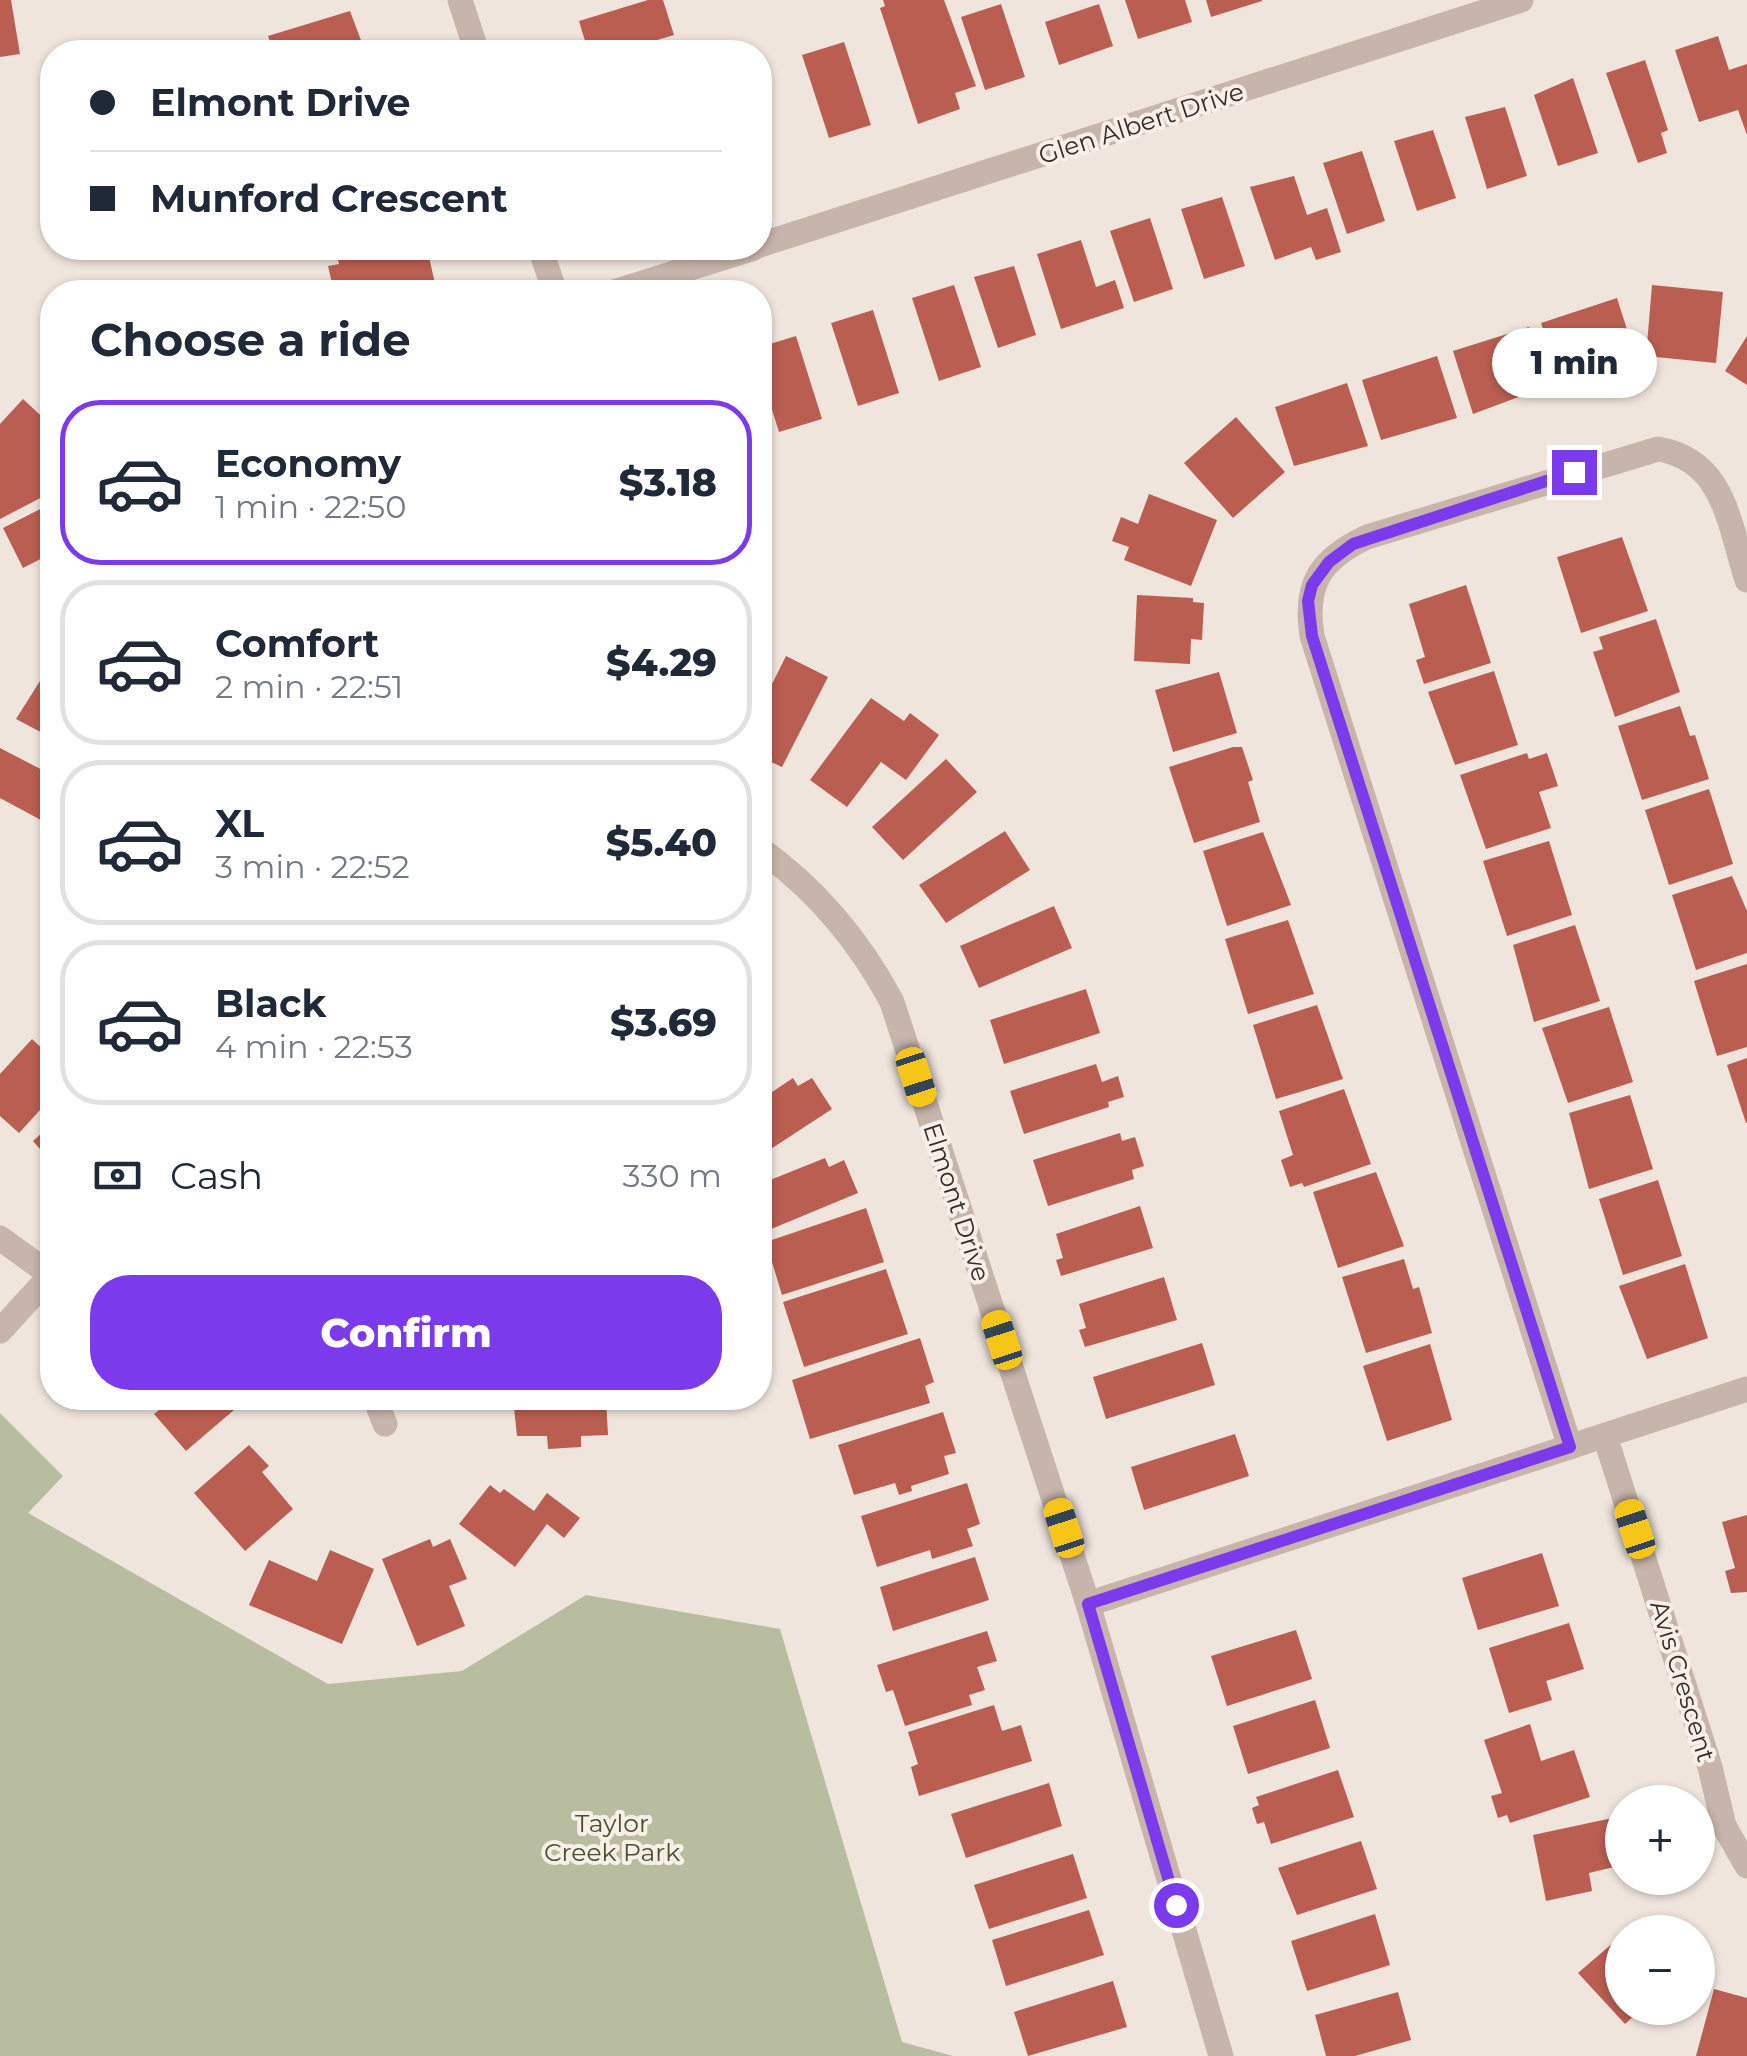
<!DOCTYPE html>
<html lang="en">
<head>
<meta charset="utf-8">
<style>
	body { margin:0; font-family:Montserrat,sans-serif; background:#f6f6f7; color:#1f2937; height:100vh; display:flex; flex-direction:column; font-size:38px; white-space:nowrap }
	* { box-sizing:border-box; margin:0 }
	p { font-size:32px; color:#747a83 }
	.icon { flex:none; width:55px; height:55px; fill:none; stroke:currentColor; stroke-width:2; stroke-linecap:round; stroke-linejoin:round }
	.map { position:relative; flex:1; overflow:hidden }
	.side { position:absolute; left:40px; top:280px; width:732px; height:1130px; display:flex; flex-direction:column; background:#fff; border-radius:40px; box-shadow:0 2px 8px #0004 }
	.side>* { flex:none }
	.banner { position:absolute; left:40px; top:40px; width:732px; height:220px; border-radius:40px; box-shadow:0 2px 8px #0004; display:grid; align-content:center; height:220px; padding:0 50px; background:#fff }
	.tools { position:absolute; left:1605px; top:1785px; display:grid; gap:20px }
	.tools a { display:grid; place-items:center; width:110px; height:110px; border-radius:50%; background:#fff; box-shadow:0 2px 8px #0004; font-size:50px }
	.end { position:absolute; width:45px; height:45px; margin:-22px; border:12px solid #7c3aed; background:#fff; box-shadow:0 0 0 5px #fff }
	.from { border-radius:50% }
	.bubble { position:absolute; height:70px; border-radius:35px; background:#fff; box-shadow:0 2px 8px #0004; font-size:32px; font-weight:800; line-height:70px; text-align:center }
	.car { position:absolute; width:30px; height:60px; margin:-30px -15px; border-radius:12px; box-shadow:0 0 8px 2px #0007; background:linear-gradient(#f5c518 24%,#345 0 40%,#f5c518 0 76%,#345 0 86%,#f5c518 0) }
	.banner b { display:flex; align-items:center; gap:35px; height:95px; font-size:38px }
	.banner b+b { border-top:2px solid #e0e1e3 }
	.banner i { width:25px; height:25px; background:#1f2937 }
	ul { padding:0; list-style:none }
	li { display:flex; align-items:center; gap:30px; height:165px; margin:0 20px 15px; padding:0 30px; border:5px solid #e0e1e3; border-radius:40px }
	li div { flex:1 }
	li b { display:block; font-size:38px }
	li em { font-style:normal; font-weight:800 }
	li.selected { border-color:#7c3aed }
	li>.icon { width:90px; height:90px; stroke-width:1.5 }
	h2 { padding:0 50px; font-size:45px; line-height:120px }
	.pay { display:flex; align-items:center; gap:25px; height:110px; padding:0 50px; font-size:38px }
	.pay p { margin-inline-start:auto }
	.primary-button { display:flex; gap:20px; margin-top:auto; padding:20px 50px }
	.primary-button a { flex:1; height:115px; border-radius:40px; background:#7c3aed; color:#fff; font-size:40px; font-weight:800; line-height:115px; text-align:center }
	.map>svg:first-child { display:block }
	.green { fill:#b7bd9e }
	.building { fill:#ba5e51 }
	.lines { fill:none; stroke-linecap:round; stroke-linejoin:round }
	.street { stroke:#c7b4aa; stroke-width:25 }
	.route { stroke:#7c3aed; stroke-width:12 }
	.labels { text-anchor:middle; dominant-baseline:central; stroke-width:8; stroke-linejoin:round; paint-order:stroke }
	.street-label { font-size:25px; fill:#352b29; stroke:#f8efe9 }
	.park-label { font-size:25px; fill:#48512f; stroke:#f8efe9 }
</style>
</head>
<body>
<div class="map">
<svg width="1747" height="2056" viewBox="0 0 1747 2056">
	<rect width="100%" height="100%" fill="#f0e5dd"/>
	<path class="green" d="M0,1413L63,1476L28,1513L328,1684L462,1671L586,1595L780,1629L902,2042L953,2056H0Z"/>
	<g class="building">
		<path d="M0,0H11L20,54L0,57Z"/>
		<path d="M648,0H663L674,35L617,52H576L574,44L585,41L579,21Z"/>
		<path d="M883,0H944L976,86L955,93L960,109L918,124L880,8L885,6Z"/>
		<path d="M1125,0H1185L1192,22L1138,39Z"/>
		<path d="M1206,0H1262V1L1211,17Z"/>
		<path d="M1001,4L1025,77L985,90L961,17Z"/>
		<path d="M1099,4L1113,46L1059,65L1045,22Z"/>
		<path d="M350,11L365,51L273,52L268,36Z"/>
		<path d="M1718,36L1729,70L1747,64V135L1738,110L1699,122L1675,50Z"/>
		<path d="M844,42L871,125L829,138L802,55Z"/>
		<path d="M1645,60L1668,130L1661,133L1667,153L1638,163L1606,73Z"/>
		<path d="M1573,78L1598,153L1558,166L1534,95Z"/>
		<path d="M1505,107L1527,176L1487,189L1465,117Z"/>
		<path d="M1433,130L1456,198L1417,211L1394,141Z"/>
		<path d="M1362,151L1385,221L1347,234L1323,163Z"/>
		<path d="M1294,176L1307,215L1327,208L1341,252L1316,260L1311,247L1275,260L1250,187Z"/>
		<path d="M1222,197L1245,266L1204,279L1181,209Z"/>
		<path d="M1150,218L1173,289L1134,302L1110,231Z"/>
		<path d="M1081,240L1096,287L1115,280L1124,308L1061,329L1037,254Z"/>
		<path d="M335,248H394V251L427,248L436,288L417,292H334L328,266L339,264Z"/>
		<path d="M1014,266L1036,335L998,348L974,277Z"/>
		<path d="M954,285L981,367L939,381L912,298Z"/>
		<path d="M1652,285L1723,292L1716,363L1646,356Z"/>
		<path d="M1617,298L1636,358L1561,385L1541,323Z"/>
		<path d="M873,310L899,393L858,406L831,323Z"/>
		<path d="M1529,327L1548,386L1473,414L1453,351Z"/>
		<path d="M767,335L770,344L796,336L822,419L779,432L760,371V337Z"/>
		<path d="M1747,336V385L1725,371Z"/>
		<path d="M1437,356L1457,418L1381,440L1362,380Z"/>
		<path d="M1347,383L1368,446L1294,466L1275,407Z"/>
		<path d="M23,399L52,426V492L0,519V424Z"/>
		<path d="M1236,417L1285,472L1233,518L1184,463Z"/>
		<path d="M1149,494L1217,520L1191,586L1124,560L1129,547L1112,541L1121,517L1138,524Z"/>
		<path d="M52,503V553L23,568L3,528Z"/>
		<path d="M1622,537L1648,611L1581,633L1557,557Z"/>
		<path d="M1466,585L1491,663L1424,684L1416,660L1425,657L1409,604Z"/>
		<path d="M1137,595L1193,598V602L1204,603L1202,640L1191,639L1190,664L1134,661Z"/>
		<path d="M1656,619L1680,692L1615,717L1593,652L1603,649L1599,637Z"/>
		<path d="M786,656L828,677L782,767L760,757V708Z"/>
		<path d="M1494,671L1518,745L1455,765L1428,692Z"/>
		<path d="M1219,672L1237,733L1173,752L1155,690Z"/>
		<path d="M40,681L52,687V738L16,719Z"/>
		<path d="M871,698L904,721L910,713L939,735L906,780L881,762L847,807L810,780Z"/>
		<path d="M1680,706L1690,736L1695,735L1709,779L1642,800L1618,726Z"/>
		<path d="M1233,747H1242L1253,780L1248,782L1260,822L1194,843L1169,767Z"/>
		<path d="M0,748L52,775V826L0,798Z"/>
		<path d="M1527,753L1529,759L1547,753L1558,786L1539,792L1551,828L1486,849L1460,775Z"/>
		<path d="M946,759L977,792L903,860L872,827Z"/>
		<path d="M1709,789L1733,864L1669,885L1645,810Z"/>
		<path d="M1005,831L1030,870L946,923L919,885Z"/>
		<path d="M1263,832L1291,905L1227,926L1203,851Z"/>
		<path d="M1549,841L1572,915L1507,936L1483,861Z"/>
		<path d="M1732,876L1747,911V953L1696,970L1672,895Z"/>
		<path d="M1054,906L1072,948L979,988L960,946Z"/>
		<path d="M1288,920L1314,994L1248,1014L1225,939Z"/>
		<path d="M1575,925L1600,1001L1534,1022L1513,945Z"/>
		<path d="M1747,964V1047L1717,1056L1694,981Z"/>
		<path d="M1086,989L1100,1033L1004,1064L990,1020Z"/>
		<path d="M1317,1005L1343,1079L1276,1099L1253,1025Z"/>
		<path d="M1609,1007L1633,1082L1568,1103L1542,1028Z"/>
		<path d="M32,1039L52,1058V1097L19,1133L0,1116V1074Z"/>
		<path d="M1747,1058V1123H1746L1727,1065Z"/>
		<path d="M1096,1064L1102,1082L1118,1076L1124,1097L1108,1102L1109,1107L1024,1134L1010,1091Z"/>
		<path d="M793,1078L798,1086L812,1078L832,1109L760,1156V1100Z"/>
		<path d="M1344,1089L1371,1164L1304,1187L1302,1183L1290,1187L1281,1160L1293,1155L1279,1111Z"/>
		<path d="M1630,1095L1653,1169L1589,1189L1569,1113Z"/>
		<path d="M52,1124V1163L33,1141Z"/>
		<path d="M1120,1133L1122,1141L1135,1137L1144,1166L1132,1170L1134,1179L1048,1206L1033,1160Z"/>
		<path d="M825,1158L829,1167L844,1160L858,1193L764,1232L760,1223V1184Z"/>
		<path d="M1376,1172L1404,1246L1338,1268L1313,1192Z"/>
		<path d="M1658,1180L1682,1256L1623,1275L1599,1199Z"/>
		<path d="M1140,1206L1153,1248L1061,1276L1056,1260L1063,1258L1056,1234Z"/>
		<path d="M866,1208L884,1262L782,1295L766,1242Z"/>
		<path d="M1404,1259L1413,1289L1419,1287L1432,1333L1366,1353L1342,1277Z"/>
		<path d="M1685,1264L1708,1338L1647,1359L1619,1286Z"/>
		<path d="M886,1269L908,1334L804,1367L783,1302Z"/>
		<path d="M1164,1277L1177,1320L1085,1347L1079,1330L1086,1328L1079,1304Z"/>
		<path d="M920,1338L934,1382L925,1386L930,1403L810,1439L792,1380Z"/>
		<path d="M1202,1343L1215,1385L1106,1419L1093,1377Z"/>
		<path d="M1430,1344L1452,1420L1387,1441L1363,1366Z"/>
		<path d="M174,1398H248L186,1451L154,1414Z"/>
		<path d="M513,1398H606L608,1435L581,1436V1447L548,1449L547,1436H517Z"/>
		<path d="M943,1412L956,1453L944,1456L949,1474L911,1486L912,1491L899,1495L895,1483L854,1495L838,1445Z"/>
		<path d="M1235,1434L1249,1476L1144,1510L1131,1467Z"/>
		<path d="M249,1445L269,1466L262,1472L293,1509L245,1551L194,1493Z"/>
		<path d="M967,1483L980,1524L967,1529L973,1546L932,1559L930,1550L877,1567L861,1516Z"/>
		<path d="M490,1485L500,1493L504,1489L534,1511L547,1493L580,1518L564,1538L547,1524L515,1567L459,1524Z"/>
		<path d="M1747,1515V1592L1731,1593L1725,1571L1735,1568L1722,1522Z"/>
		<path d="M430,1539L433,1547L450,1539L467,1579L449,1586L465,1626L417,1646L382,1559Z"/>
		<path d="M330,1550L374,1569L342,1644L249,1605L269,1560L317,1581Z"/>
		<path d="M1542,1553L1559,1606L1478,1630L1462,1578Z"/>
		<path d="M975,1557L989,1600L893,1631L880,1587Z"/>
		<path d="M1569,1623L1584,1669L1546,1681L1552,1700L1509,1713L1489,1648Z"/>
		<path d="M1296,1630L1312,1679L1227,1706L1211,1656Z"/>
		<path d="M987,1631L997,1661L977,1667L985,1690L969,1695L972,1705L905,1726L893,1690L886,1692L877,1665Z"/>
		<path d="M1315,1700L1330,1748L1248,1774L1233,1726Z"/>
		<path d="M994,1705L1002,1731L1021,1725L1032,1761L919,1796L911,1767L918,1764L908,1732Z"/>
		<path d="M1530,1724L1541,1761L1574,1750L1590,1797L1510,1823L1507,1815L1498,1818L1491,1796L1502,1793L1484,1740Z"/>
		<path d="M1338,1770L1354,1817L1271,1844L1264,1822L1257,1824L1252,1808L1259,1805L1256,1797Z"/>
		<path d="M1049,1783L1062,1826L966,1858L951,1814Z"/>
		<path d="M1617,1817L1622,1865L1589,1873L1592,1891L1546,1901L1533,1835Z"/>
		<path d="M1361,1841L1377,1889L1297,1915L1278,1868Z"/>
		<path d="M1073,1854L1087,1898L989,1929L974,1885Z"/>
		<path d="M1089,1910L1104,1955L1006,1986L992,1940Z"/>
		<path d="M1375,1914L1390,1965L1307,1991L1291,1941Z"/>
		<path d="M1614,1942L1622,1951V2008H1643L1625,2024L1578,1973Z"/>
		<path d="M1113,1981L1127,2027L1028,2056L1014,2012Z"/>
		<path d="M1714,1989L1747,1998V2056H1696Z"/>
		<path d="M1398,1992L1411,2040L1355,2056H1326L1315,2015Z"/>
	</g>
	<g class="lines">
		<g class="street">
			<path d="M460,0L477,52"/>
			<path d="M760,245L1521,0"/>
			<path d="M540,248L555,292"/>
			<path d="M614,292L754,248"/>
			<path d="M760,849C817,890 859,940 892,1002L1088,1604L1221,2056"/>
			<path d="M0,1238L51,1275"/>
			<path d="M0,1331L52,1274"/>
			<path d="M375,1398L385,1424"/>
			<path d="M1605,1436L1710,1767L1724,1826L1747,1866"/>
			<path d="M1570,1447L1312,636C1304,584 1320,559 1367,537L1658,449C1725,460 1729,525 1747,580"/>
			<path d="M1088,1604L1747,1389"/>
		</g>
	</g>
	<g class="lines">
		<path class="route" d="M1176,1905L1088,1604L1570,1447L1312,636L1308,601L1312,585L1329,562L1353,544L1574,472"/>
	</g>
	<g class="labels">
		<g class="street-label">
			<text transform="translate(1141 123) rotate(-18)">Glen Albert Drive</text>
			<text transform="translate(957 1202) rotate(72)">Elmont Drive</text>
			<text transform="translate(1683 1681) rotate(73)">Avis Crescent</text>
		</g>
		<g class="park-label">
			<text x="612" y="1823">Taylor<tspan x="612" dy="29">Creek Park</tspan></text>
		</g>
	</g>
</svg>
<div class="tools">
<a>+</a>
<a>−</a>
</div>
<i class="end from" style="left:1176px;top:1905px"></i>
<i class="end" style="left:1574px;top:472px"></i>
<div class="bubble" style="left:1492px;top:328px;width:165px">1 min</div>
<i class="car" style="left:916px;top:1077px;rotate:162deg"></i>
<i class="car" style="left:1002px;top:1340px;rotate:342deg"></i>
<i class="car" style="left:1064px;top:1528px;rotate:342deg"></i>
<i class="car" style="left:1635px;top:1529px;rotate:342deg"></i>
<div class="banner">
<b><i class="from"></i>Elmont Drive</b>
<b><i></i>Munford Crescent</b>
</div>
<section class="side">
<h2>Choose a ride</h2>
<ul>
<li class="selected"><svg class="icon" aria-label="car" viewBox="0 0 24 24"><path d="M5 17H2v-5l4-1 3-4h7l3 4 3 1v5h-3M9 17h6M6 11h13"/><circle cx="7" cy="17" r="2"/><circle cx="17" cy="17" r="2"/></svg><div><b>Economy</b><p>1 min · 22:50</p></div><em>$3.18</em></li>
<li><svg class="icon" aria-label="car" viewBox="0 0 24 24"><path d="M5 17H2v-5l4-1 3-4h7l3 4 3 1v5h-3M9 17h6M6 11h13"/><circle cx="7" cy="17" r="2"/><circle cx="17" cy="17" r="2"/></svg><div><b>Comfort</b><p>2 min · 22:51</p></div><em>$4.29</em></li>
<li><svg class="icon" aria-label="car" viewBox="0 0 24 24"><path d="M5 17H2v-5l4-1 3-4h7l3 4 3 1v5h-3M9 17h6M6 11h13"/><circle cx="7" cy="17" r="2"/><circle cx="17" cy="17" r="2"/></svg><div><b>XL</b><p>3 min · 22:52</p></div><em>$5.40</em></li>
<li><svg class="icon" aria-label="car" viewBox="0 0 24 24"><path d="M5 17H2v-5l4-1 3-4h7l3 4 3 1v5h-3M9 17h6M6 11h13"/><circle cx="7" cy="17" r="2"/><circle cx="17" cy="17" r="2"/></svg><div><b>Black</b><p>4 min · 22:53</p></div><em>$3.69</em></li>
</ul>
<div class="pay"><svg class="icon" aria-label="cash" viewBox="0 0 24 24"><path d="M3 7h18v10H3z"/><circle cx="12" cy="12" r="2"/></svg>Cash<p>330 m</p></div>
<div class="primary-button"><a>Confirm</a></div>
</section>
</div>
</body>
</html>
